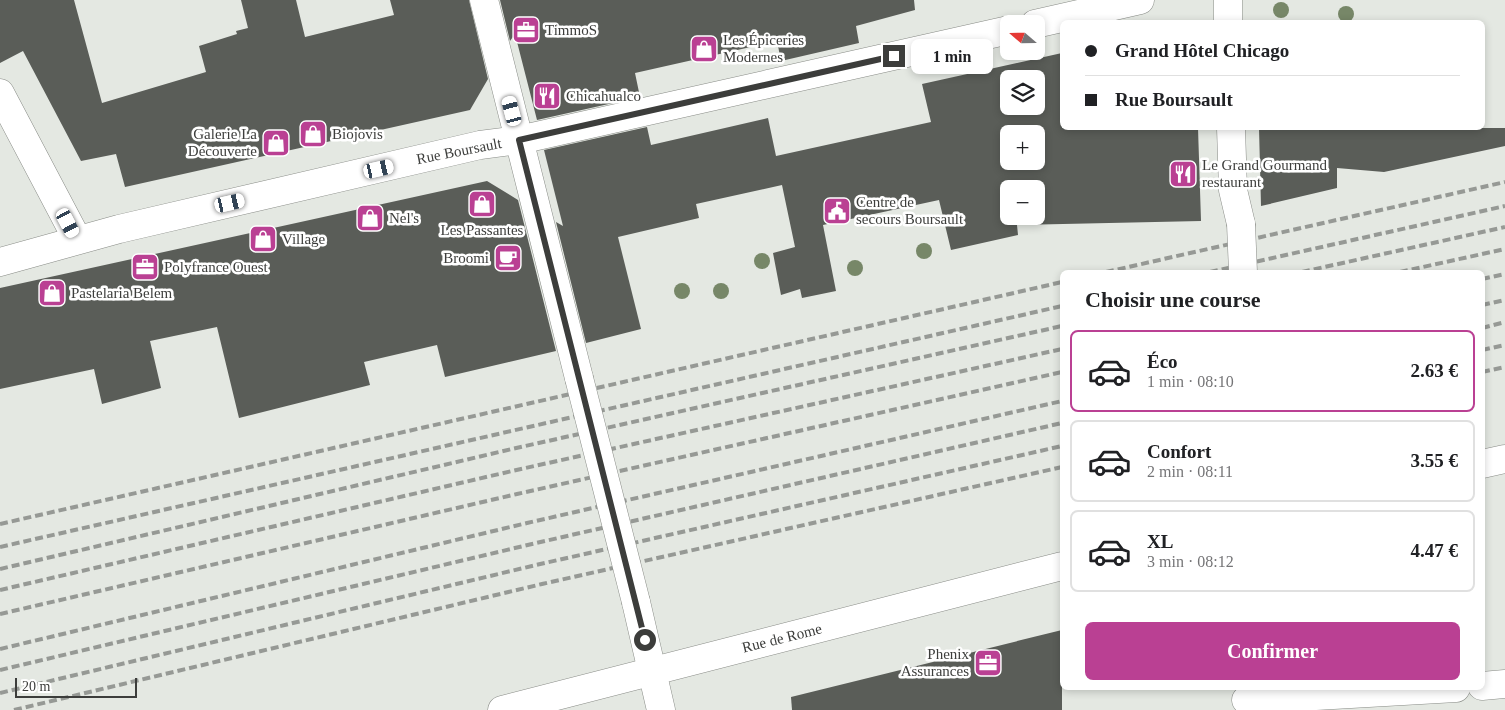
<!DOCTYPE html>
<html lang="fr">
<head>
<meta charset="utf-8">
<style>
	body { margin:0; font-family:"Times New Roman",serif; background:#f6f6f6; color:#202124; height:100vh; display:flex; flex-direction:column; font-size:19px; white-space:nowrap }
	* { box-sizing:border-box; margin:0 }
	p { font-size:16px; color:#757577 }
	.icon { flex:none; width:28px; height:28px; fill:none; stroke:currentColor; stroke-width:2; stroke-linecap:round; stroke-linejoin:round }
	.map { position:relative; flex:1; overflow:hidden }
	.details { position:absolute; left:1060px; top:270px; width:425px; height:420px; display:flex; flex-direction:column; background:#fff; border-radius:8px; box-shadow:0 2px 8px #0003 }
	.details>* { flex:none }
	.guide { position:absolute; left:1060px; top:20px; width:425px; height:110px; border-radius:8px; box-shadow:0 2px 8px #0003; display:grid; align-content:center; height:110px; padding:0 25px; background:#fff }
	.needle { width:32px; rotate:290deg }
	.tools { position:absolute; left:1000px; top:15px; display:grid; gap:10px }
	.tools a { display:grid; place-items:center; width:45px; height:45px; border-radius:8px; background:#fff; box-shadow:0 2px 8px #0003; font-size:25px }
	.scale { position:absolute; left:15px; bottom:12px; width:122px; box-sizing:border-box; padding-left:5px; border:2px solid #3c3d3b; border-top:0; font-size:14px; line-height:18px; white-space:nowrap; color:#3c3d3b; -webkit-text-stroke:4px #fff; paint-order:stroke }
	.end { position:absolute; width:22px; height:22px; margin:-11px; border:6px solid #3c3d3b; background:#fff; box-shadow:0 0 0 2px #fff }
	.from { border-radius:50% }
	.bubble { position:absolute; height:35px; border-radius:8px; background:#fff; box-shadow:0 2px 8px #0003; font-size:16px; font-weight:700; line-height:35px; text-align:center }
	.car { position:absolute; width:15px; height:30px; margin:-15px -8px; border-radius:6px; box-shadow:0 0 4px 1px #0007; background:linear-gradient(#fff 24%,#345 0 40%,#fff 0 76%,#345 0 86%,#fff 0) }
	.guide b { display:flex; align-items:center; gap:18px; height:48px; font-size:19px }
	.guide b+b { border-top:1px solid #e0e0e0 }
	.guide i { width:12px; height:12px; background:#202124 }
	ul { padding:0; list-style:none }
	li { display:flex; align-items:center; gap:15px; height:82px; margin:0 10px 8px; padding:0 15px; border:2px solid #e0e0e0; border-radius:8px }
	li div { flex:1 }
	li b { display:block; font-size:19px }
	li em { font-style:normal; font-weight:700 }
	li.active { border-color:#ba4093 }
	li>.icon { width:45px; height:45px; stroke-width:1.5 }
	h2 { padding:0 25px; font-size:22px; line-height:60px }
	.primary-button { display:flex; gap:10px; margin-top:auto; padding:10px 25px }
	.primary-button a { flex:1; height:58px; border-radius:8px; background:#ba4093; color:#fff; font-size:20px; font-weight:700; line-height:58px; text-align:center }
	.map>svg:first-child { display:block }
	.building { fill:#5a5d58; fill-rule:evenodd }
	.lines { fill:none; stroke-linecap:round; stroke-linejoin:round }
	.minor-casing { stroke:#888b86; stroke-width:29 }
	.secondary-casing { stroke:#888b86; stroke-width:29 }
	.minor { stroke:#fff; stroke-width:28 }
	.secondary { stroke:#fff; stroke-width:28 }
	.rail { stroke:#969995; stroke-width:4; stroke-dasharray:8 4; stroke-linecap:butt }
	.minor-bridge-casing { stroke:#888b86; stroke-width:29; stroke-linecap:butt }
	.minor-bridge { stroke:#fff; stroke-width:28 }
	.tree { fill:#778768 }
	.route { stroke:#3c3d3b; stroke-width:6 }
	.labels { text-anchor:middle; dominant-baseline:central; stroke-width:5; stroke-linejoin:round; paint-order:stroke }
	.poi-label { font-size:15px; fill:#3c3d3b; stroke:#fff; text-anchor:start }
	.street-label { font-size:15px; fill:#3c3d3b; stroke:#fff }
</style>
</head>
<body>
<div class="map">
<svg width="1505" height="710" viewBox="0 0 1505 710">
	<rect width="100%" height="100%" fill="#e4e8e2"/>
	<g class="building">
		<path d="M0,0H74L102,103L206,72L199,46L237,34L236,31L248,28L241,0H296L305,37L394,15L390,0H469L488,79L470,110L125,187L116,154L81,161L23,51L0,63Z"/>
		<path d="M500,0H914L915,10L856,26L859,43L781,61L777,41L635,73L640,97L537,120L515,34L510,41Z"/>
		<path d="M1062,53V128H1198L1201,221L1017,225L1018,235L951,250L939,200L823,225L836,291L802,298L800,289L781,295L773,253L795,247L782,185L696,204L699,218L618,237L641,329L586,343L556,222L563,226L544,150L647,127L651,145L768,118L776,156L931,122L922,84ZM1009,79H1036V106H1009ZM1009,134H1036V161H1009ZM1009,189H1036V216H1009Z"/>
		<path d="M1259,128H1505V146L1384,172L1337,168V188L1261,206Z"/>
		<path d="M487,181L518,200L556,351L445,377L437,345L364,362L370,385L239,418L217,327L150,341L161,388L102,404L94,369L0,389V288Z"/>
		<path d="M1062,630V710H792L791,697Z"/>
	</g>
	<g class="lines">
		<g class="minor-casing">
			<g id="minor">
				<path d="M484,0L579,378"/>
				<path d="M1228,0V22"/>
				<path d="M1035,24L1140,0"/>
				<path d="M0,93L77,239"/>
				<path d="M1231,128L1233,190L1241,224"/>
				<path d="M0,262L119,229L480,145L519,140L1009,30"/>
				<path d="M636,602L661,710"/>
				<path d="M1482,686L1505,684"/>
				<path d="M1246,700L1456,688"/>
			</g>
		</g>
		<g class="secondary-casing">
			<g id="secondary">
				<path d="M1482,464L1505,459"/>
				<path d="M502,710L1062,566"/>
			</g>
		</g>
		<use href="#minor" class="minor"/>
		<use href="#secondary" class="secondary"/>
		<g class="rail">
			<path d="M1106,272L1505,182"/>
			<path d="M1210,272L1505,206"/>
			<path d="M1302,272L1505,227"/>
			<path d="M1400,272L1505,249"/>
			<path d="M1482,279L1505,274"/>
			<path d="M1482,305L1505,300"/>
			<path d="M1482,328L1505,322"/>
			<path d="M1482,350L1505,345"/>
			<path d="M1482,372L1505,367"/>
			<path d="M0,524L1062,282"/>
			<path d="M0,547L1062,306"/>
			<path d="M0,569L512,449L1062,326"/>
			<path d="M0,590L512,471L1062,349"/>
			<path d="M0,614L517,494L1062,372"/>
			<path d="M0,649L527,523L1062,401"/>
			<path d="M0,670L532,544L1062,423"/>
			<path d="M0,693L536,565L1062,446"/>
			<path d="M14,710L542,584L1062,467"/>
		</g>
		<g class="minor-bridge-casing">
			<g id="minor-bridge">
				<path d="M1241,224L1243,272"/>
				<path d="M579,378L636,602"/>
			</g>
		</g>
		<use href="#minor-bridge" class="minor-bridge"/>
	</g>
	<g class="tree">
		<circle cx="1281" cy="10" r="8"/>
		<circle cx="1346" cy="14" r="8"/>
		<circle cx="924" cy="251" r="8"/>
		<circle cx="762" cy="261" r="8"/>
		<circle cx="855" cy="268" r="8"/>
		<circle cx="682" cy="291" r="8"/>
		<circle cx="721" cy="291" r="8"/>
	</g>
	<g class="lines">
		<path class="route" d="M645,640L519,140L894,56"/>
	</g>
	<defs>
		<g id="office-square" transform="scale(1.4375)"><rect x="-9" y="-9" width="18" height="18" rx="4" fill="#ba4093" stroke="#fff"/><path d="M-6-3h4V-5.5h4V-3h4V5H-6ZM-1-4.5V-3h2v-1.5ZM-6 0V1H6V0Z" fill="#fff"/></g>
		<g id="shop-square" transform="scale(1.4375)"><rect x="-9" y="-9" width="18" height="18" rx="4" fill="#ba4093" stroke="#fff"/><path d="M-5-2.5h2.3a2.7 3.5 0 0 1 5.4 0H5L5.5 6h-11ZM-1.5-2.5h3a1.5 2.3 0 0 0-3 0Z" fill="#fff"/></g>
		<g id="restaurant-square" transform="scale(1.4375)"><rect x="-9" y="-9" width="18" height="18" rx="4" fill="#ba4093" stroke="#fff"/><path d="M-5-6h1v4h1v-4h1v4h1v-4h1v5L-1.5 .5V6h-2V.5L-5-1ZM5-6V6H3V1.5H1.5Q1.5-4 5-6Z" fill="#fff"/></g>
		<g id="civic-square" transform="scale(1.4375)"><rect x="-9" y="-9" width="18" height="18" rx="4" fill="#ba4093" stroke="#fff"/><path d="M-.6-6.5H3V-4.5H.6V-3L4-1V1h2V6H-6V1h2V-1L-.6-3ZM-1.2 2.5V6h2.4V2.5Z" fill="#fff"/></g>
		<g id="cafe-square" transform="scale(1.4375)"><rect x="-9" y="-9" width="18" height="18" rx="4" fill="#ba4093" stroke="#fff"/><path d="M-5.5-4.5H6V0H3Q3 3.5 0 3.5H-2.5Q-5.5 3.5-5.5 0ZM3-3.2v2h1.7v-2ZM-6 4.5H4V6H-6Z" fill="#fff"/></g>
	</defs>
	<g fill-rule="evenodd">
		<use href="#office-square" x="526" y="30"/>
		<use href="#shop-square" x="704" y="49"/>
		<use href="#restaurant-square" x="547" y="96"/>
		<use href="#shop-square" x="313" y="134"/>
		<use href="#shop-square" x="276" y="143"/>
		<use href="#restaurant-square" x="1183" y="174"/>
		<use href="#shop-square" x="482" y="204"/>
		<use href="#civic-square" x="837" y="211"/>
		<use href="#shop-square" x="370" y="218"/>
		<use href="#shop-square" x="263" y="239"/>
		<use href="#cafe-square" x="508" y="258"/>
		<use href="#office-square" x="145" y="267"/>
		<use href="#shop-square" x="52" y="293"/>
		<use href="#office-square" x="988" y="663"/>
	</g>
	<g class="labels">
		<g class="poi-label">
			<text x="545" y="30">TimmoS</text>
			<text x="723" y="40">Les Épiceries<tspan x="723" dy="17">Modernes</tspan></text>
			<text x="566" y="96">Chicahualco</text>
			<text x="257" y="134" text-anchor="end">Galerie La<tspan x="257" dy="17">Découverte</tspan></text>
			<text x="332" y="134">Biojovis</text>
			<text x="1202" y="165">Le Grand Gourmand<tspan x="1202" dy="17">restaurant</tspan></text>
			<text x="856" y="202">Centre de<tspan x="856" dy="17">secours Boursault</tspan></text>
			<text x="389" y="218">Nel's</text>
			<text x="482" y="230" text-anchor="middle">Les Passantes</text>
			<text x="282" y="239">Village</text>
			<text x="489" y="258" text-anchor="end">Broomi</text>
			<text x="164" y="267">Polyfrance Ouest</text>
			<text x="71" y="293">Pastelaria Belem</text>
			<text x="969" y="654" text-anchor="end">Phenix<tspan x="969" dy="17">Assurances</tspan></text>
		</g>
		<g class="street-label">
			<text transform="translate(459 151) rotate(-11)">Rue Boursault</text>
			<text transform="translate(782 638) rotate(-14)">Rue de Rome</text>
		</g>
	</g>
</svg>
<div class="tools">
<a><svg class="needle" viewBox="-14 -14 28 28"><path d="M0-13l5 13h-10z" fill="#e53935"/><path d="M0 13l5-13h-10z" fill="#757577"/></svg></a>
<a><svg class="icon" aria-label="layers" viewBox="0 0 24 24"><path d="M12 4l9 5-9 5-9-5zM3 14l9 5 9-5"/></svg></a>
<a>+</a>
<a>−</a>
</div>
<div class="scale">20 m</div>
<i class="end from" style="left:645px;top:640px"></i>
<i class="end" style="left:894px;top:56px"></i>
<div class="bubble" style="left:911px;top:39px;width:82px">1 min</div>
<i class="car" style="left:512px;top:111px;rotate:345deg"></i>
<i class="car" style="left:379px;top:169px;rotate:77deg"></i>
<i class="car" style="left:230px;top:203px;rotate:77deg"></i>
<i class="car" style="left:68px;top:223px;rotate:152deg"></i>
<div class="guide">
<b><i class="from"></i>Grand Hôtel Chicago</b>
<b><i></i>Rue Boursault</b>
</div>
<section class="details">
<h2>Choisir une course</h2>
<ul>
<li class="active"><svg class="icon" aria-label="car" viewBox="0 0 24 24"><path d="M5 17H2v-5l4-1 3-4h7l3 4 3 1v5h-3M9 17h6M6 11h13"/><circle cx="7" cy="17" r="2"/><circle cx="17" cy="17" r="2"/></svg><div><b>Éco</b><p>1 min · 08:10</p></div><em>2.63 €</em></li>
<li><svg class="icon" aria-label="car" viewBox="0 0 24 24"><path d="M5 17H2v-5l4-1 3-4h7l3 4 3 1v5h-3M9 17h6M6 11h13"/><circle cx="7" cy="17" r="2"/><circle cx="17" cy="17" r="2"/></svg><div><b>Confort</b><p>2 min · 08:11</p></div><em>3.55 €</em></li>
<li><svg class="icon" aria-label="car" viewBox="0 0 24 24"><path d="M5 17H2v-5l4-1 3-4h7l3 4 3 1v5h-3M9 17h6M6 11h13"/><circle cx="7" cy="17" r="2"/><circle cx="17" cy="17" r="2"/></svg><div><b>XL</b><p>3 min · 08:12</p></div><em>4.47 €</em></li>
</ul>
<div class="primary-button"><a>Confirmer</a></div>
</section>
</div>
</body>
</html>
